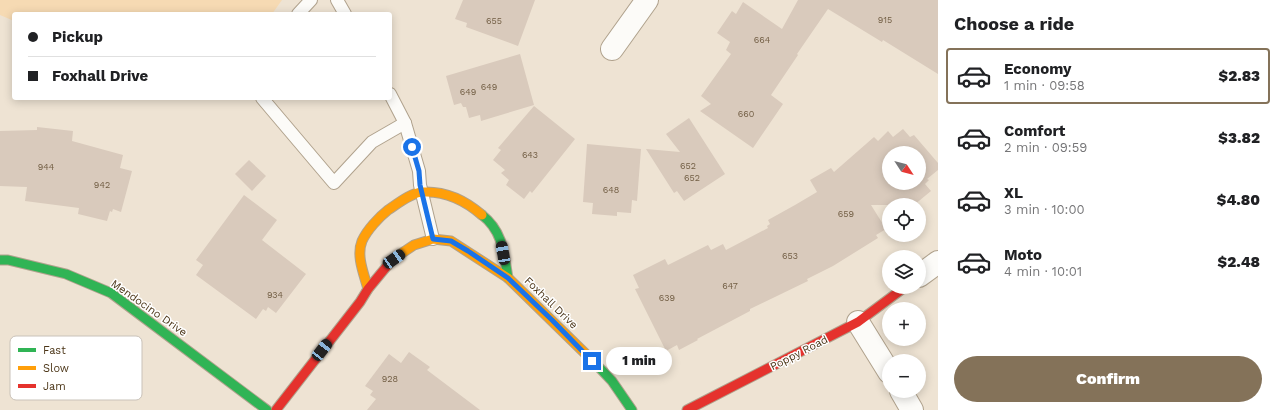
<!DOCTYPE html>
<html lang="en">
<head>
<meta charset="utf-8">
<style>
	body { margin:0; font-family:"Work Sans",sans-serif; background:#f6f6f6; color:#202124; height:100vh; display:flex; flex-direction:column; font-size:15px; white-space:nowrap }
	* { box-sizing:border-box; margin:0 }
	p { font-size:13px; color:#757577 }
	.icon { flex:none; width:22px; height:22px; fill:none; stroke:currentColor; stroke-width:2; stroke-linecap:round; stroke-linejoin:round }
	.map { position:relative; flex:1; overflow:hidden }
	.details { display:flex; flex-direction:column; background:#fff; width:340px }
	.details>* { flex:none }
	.top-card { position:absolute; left:12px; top:12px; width:380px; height:88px; border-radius:4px; box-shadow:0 2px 10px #0003; display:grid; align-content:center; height:88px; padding:0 16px; background:#fff }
	.needle { width:26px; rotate:126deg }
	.controls { position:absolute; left:882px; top:146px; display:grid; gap:8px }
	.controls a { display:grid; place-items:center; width:44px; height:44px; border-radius:50%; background:#fff; box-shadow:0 2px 10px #0003; font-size:20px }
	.end { position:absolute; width:18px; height:18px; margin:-9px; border:5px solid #1a73e8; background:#fff; box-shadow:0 0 0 2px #fff }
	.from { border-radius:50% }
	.bubble { position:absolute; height:28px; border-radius:14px; background:#fff; box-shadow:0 2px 10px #0003; font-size:13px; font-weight:800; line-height:28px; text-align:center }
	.car { position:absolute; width:12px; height:24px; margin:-12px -6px; border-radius:5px; box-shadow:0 0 3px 1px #0007; background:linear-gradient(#222 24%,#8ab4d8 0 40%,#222 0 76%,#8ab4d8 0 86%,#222 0) }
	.top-card b { display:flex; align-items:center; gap:14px; height:38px; font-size:15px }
	.top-card b+b { border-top:1px solid #e0e0e0 }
	.top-card i { width:10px; height:10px; background:#202124 }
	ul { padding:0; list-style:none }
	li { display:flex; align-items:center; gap:12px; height:56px; margin:0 8px 6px; padding:0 8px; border:2px solid transparent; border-radius:4px }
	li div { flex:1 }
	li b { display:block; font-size:15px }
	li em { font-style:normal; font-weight:800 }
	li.current { border-color:#847259 }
	li>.icon { width:36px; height:36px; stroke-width:1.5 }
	h2 { padding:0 16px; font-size:18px; line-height:48px }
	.primary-button { display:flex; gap:8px; margin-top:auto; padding:8px 16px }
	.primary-button a { flex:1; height:46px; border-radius:24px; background:#847259; color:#fff; font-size:16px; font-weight:800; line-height:46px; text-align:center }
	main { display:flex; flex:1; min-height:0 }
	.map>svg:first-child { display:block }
	.green { fill:#f6dab3 }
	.building { fill:#d9cabc; fill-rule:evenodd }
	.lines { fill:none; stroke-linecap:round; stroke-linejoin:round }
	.lane-casing { stroke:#b0a28d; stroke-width:14 }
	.street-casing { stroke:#b0a28d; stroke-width:24 }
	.fast-casing { stroke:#b0a28d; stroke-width:11 }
	.slow-casing { stroke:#b0a28d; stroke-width:11 }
	.jam-casing { stroke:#b0a28d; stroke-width:11 }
	.lane { stroke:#fcfbf8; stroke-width:12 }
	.street { stroke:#fcfbf8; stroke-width:22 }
	.fast { stroke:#30b455; stroke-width:9 }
	.slow { stroke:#ff9f0a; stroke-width:9 }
	.jam { stroke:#e5322d; stroke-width:9 }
	.route { stroke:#1a73e8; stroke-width:5 }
	.labels { text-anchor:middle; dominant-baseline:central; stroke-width:3; stroke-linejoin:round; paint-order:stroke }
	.number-label { font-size:9px; fill:#725e44 }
	.street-label { font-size:11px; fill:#4b3517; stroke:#fff }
	.key { fill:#fff; stroke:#c9c2b9; stroke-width:1 }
	.key-label { font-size:11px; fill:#4b3517 }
</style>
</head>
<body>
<main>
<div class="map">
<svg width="938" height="410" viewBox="0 0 938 410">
	<rect width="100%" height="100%" fill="#eee3d3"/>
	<path class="green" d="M0,0H282L272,14H14V21L0,15Z"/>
	<g class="building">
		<path d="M463,0H535L518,46L466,27L467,23L455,19Z"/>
		<path d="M798,0H938V74L883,40L882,42L828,9L797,54L798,55L771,95L783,104L753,148L700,111L711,104L701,96L731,54L726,50L730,42L717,33L732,11L736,14L743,2L782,29Z"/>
		<path d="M520,54L534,105L481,121L480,115L469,118L466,107H463L461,103L454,105L446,76Z"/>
		<path d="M534,106L575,139L532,193L530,191L524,199L506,185L509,180L501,173L505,170L493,160L501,150L498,148Z"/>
		<path d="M689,118L725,174L684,201L677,191L674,193L646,149L680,152L666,134Z"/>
		<path d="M37,127L73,131L72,141L123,155L120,168L132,171L121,212L113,209L112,212L110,211L107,221L78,214L79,208L25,201L27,187L0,186V131L37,130Z"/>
		<path d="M903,129L910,137L914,135L938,163V170L927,179L929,180L925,184L931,191L914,205H871L886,229L876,235L878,238L833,266L807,279L808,281L750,309V311L697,339L698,340L679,350L677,345L666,351L635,289L639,288L633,275L665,259L668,265L708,245L711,250L723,244L726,250L768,228L767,226L770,224L768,220L795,205L817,192L810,180L831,168L834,172L874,137L878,141L888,131L893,137ZM889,153H919V183H889Z"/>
		<path d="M587,144L641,149L637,201L632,200L631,213L617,212V216L592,214L593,203L583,202Z"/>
		<path d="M249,160L266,176L252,191L235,174Z"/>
		<path d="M244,195L277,220L262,240L306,274L276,313L268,307L266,311L263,309L256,319L196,275L203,265L196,260Z"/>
		<path d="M409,352L430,367L427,370L480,410H367L376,399L370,395L373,391L365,386L389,354L401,363Z"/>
	</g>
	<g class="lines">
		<g class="lane-casing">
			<g id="lane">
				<path d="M337,0L345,14"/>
				<path d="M298,14L311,0"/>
				<path d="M390,94L405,123L419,171L420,185L433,239"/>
				<path d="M262,98L334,183L372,142L405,123"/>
			</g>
		</g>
		<g class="street-casing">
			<g id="street">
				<path d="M612,49L647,0"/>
				<path d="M919,276L938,262"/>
				<path d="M858,322L889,372"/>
				<path d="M901,391L912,410"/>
			</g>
		</g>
		<g class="fast-casing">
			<g id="fast">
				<path d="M482,215C503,231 504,254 508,278"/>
				<path d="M0,260H8L66,274L111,293L267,410"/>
				<path d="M595,363L612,381L632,410"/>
			</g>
		</g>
		<g class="slow-casing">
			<g id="slow">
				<path d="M387,266L393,259L414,245L433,239L451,241L508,278L595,363"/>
				<path d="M368,289C364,274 356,256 362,241C367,230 379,217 388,210C397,204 412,192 423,192C446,191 466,201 482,215"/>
			</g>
		</g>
		<g class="jam-casing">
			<g id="jam">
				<path d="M276,410L360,302L368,289L387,266"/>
				<path d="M687,410L858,322L905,287"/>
			</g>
		</g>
		<use href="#lane" class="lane"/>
		<use href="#street" class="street"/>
		<use href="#fast" class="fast"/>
		<use href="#slow" class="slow"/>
		<use href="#jam" class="jam"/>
	</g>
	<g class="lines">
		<path class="route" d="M412,147L419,171L420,185L433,239L451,241L468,251L508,278L552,320L592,361"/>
	</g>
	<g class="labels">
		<g class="number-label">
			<text x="885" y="20">915</text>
			<text x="494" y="21">655</text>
			<text x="762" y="40">664</text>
			<text x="489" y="87">649</text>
			<text x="468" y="92">649</text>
			<text x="746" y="114">660</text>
			<text x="530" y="155">643</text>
			<text x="688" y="166">652</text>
			<text x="46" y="167">944</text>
			<text x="692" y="178">652</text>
			<text x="102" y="185">942</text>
			<text x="611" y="190">648</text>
			<text x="846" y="214">659</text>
			<text x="790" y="256">653</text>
			<text x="730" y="286">647</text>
			<text x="275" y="295">934</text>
			<text x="667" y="298">639</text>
			<text x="390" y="379">928</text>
		</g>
		<g class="street-label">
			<text transform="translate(551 303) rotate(44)">Foxhall Drive</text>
			<text transform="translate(149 308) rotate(35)">Mendocino Drive</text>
			<text transform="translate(799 353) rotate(-27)">Poppy Road</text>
		</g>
	</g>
	<rect x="10" y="336" width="132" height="64" rx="6" class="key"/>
	<rect x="18" y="348" width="18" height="4" fill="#30b455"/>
	<rect x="18" y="366" width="18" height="4" fill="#ff9f0a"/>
	<rect x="18" y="384" width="18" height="4" fill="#e5322d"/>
	<g class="key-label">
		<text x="43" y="354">Fast</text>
		<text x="43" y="372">Slow</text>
		<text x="43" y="390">Jam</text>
	</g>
</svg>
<div class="controls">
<a><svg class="needle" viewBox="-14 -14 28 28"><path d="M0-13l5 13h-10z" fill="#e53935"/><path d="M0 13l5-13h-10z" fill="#757577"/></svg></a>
<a><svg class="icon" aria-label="locate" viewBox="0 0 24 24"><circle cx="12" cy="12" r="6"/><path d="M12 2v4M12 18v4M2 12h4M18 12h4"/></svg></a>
<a><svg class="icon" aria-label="layers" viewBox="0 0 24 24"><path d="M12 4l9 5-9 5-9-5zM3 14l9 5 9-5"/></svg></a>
<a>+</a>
<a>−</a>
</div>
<i class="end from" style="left:412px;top:147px"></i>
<i class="end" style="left:592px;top:361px"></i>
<div class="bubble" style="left:606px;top:347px;width:66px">1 min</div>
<i class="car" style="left:503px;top:253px;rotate:350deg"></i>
<i class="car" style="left:394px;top:259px;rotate:56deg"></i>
<i class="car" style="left:322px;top:350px;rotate:38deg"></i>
<div class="top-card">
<b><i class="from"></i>Pickup</b>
<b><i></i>Foxhall Drive</b>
</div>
</div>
<section class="details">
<h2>Choose a ride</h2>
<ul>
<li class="current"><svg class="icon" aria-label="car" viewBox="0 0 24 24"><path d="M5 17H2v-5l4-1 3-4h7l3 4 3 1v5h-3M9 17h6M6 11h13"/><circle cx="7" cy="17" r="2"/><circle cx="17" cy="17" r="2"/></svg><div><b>Economy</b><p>1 min · 09:58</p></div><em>$2.83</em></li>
<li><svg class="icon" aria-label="car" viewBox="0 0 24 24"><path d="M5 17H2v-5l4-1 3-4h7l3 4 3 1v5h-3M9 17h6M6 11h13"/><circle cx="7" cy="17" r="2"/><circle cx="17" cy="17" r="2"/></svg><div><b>Comfort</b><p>2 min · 09:59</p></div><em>$3.82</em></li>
<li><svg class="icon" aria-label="car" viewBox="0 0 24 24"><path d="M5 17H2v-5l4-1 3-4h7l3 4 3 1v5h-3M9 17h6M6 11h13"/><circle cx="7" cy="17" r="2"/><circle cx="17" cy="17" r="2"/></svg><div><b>XL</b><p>3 min · 10:00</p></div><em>$4.80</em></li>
<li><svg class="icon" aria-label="car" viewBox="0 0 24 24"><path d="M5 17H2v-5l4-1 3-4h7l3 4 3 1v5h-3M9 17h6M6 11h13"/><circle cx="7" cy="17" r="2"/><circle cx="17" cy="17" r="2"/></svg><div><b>Moto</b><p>4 min · 10:01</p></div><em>$2.48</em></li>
</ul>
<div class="primary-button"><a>Confirm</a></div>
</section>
</main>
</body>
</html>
